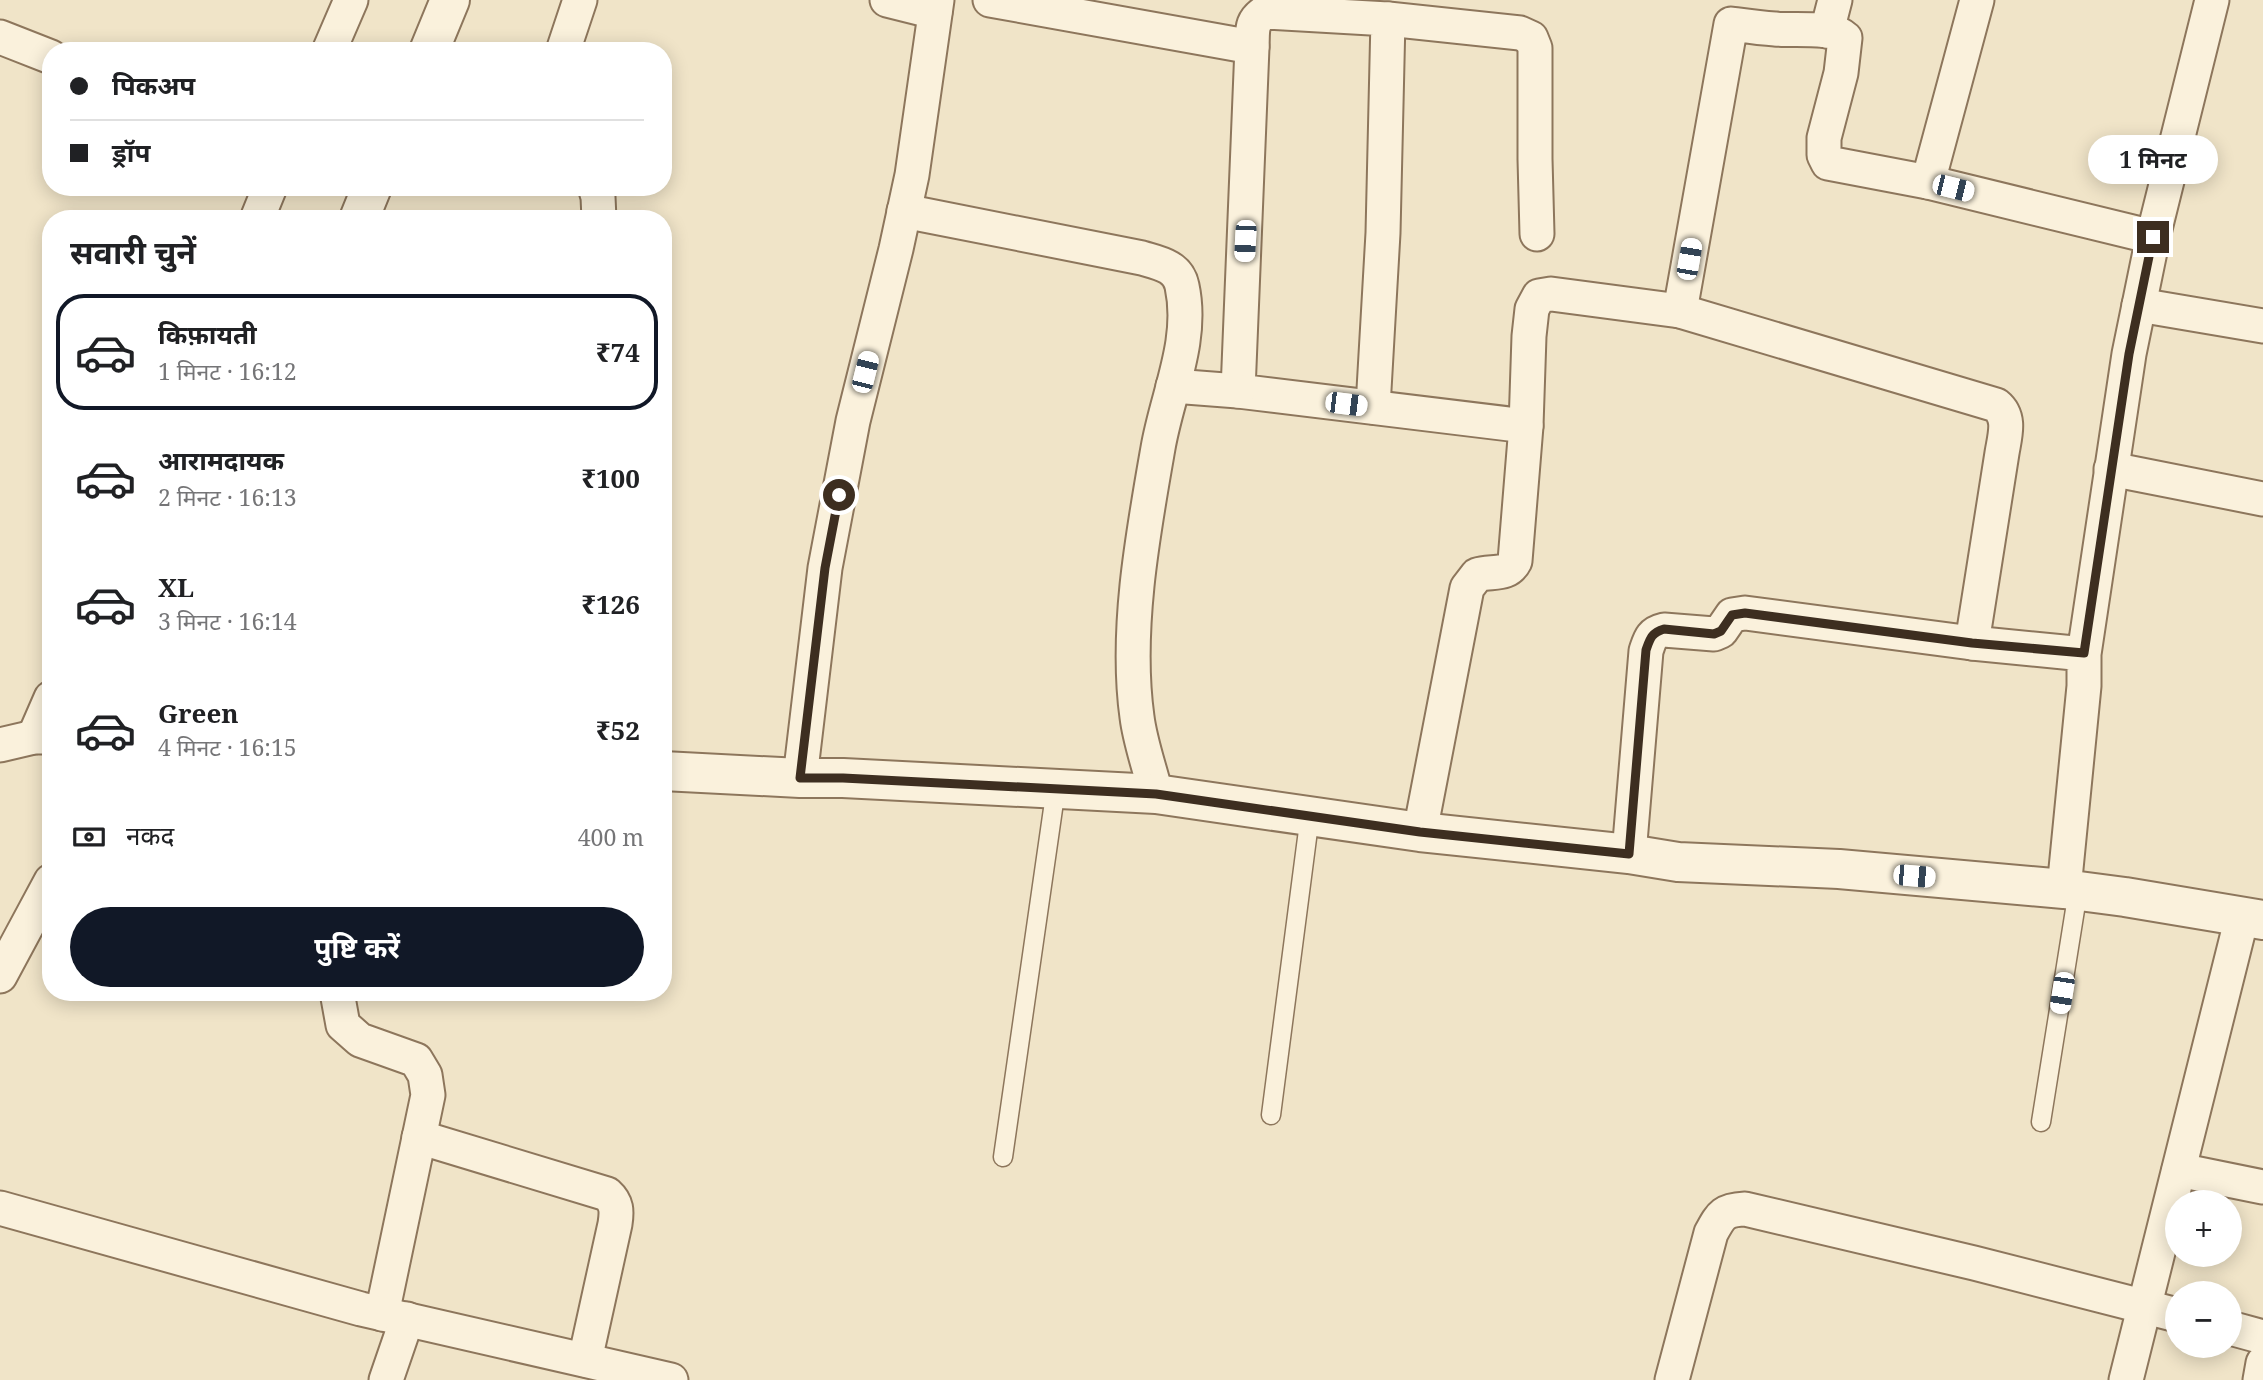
<!DOCTYPE html>
<html lang="hi">
<head>
<meta charset="utf-8">
<style>
	body { margin:0; font-family:"Noto Serif","Noto Sans Devanagari",serif; background:#f6f6f6; color:#202124; height:100vh; display:flex; flex-direction:column; font-size:26px; white-space:nowrap }
	* { box-sizing:border-box; margin:0 }
	p { font-size:23px; color:#757577 }
	.icon { flex:none; width:38px; height:38px; fill:none; stroke:currentColor; stroke-width:2; stroke-linecap:round; stroke-linejoin:round }
	.map { position:relative; flex:1; overflow:hidden }
	.panel { position:absolute; left:42px; top:210px; width:630px; height:791px; display:flex; flex-direction:column; background:#fff; border-radius:28px; box-shadow:0 4px 18px #0003 }
	.panel>* { flex:none }
	.guide { position:absolute; left:42px; top:42px; width:630px; height:154px; border-radius:28px; box-shadow:0 4px 18px #0003; display:grid; align-content:center; height:154px; padding:0 28px; background:#fff }
	.fabs { position:absolute; left:2165px; top:1190px; display:grid; gap:14px }
	.fabs a { display:grid; place-items:center; width:77px; height:77px; border-radius:50%; background:#fff; box-shadow:0 4px 18px #0003; font-size:35px }
	.end { position:absolute; width:32px; height:32px; margin:-16px; border:9px solid #3d2e20; background:#fff; box-shadow:0 0 0 4px #fff }
	.from { border-radius:50% }
	.bubble { position:absolute; height:49px; border-radius:24px; background:#fff; box-shadow:0 4px 18px #0003; font-size:23px; font-weight:700; line-height:49px; text-align:center }
	.car { position:absolute; width:21px; height:42px; margin:-21px -10px; border-radius:9px; box-shadow:0 0 5px 2px #0007; background:linear-gradient(#fff 24%,#345 0 40%,#fff 0 76%,#345 0 86%,#fff 0) }
	.guide b { display:flex; align-items:center; gap:24px; height:66px; font-size:26px }
	.guide b+b { border-top:2px solid #e0e0e0 }
	.guide i { width:18px; height:18px; background:#202124 }
	ul { padding:0; list-style:none }
	li { display:flex; align-items:center; gap:21px; height:116px; margin:0 14px 10px; padding:0 14px; border:4px solid transparent; border-radius:28px }
	li div { flex:1 }
	li b { display:block; font-size:26px }
	li em { font-style:normal; font-weight:700 }
	li.on { border-color:#111827 }
	li>.icon { width:63px; height:63px; stroke-width:1.5 }
	h2 { padding:0 28px; font-size:32px; line-height:84px }
	.pay { display:flex; align-items:center; gap:18px; height:77px; padding:0 28px; font-size:26px }
	.pay p { margin-inline-start:auto }
	.action { display:flex; gap:14px; margin-top:auto; padding:14px 28px }
	.action a { flex:1; height:80px; border-radius:42px; background:#111827; color:#fff; font-size:28px; font-weight:700; line-height:80px; text-align:center }
	.map>svg:first-child { display:block }
	.lines { fill:none; stroke-linecap:round; stroke-linejoin:round }
	.service-casing { stroke:#8d765c; stroke-width:21 }
	.minor-casing { stroke:#8d765c; stroke-width:37 }
	.tertiary-casing { stroke:#8d765c; stroke-width:42 }
	.service { stroke:#faf1dc; stroke-width:18 }
	.minor { stroke:#faf1dc; stroke-width:33 }
	.tertiary { stroke:#faf1dc; stroke-width:38 }
	.route { stroke:#3d2e20; stroke-width:9 }
</style>
</head>
<body>
<div class="map">
<svg width="2263" height="1380" viewBox="0 0 2263 1380">
	<rect width="100%" height="100%" fill="#f0e4c8"/>
	<g class="lines">
		<g class="service-casing">
			<g id="service">
				<path d="M1271,1115L1310,815"/>
				<path d="M2041,1122L2078,891"/>
				<path d="M1003,1157L1056,788"/>
			</g>
		</g>
		<g class="minor-casing">
			<g id="minor">
				<path d="M887,0L935,12"/>
				<path d="M990,0L1252,47L1238,391L1526,426"/>
				<path d="M1388,19L1520,33L1531,38L1535,48V159L1537,234"/>
				<path d="M1827,31L1835,0"/>
				<path d="M0,37L51,57"/>
				<path d="M1252,47C1253,30 1250,22 1265,12L1388,19L1383,233L1373,407"/>
				<path d="M329,51L351,0"/>
				<path d="M563,51L580,0"/>
				<path d="M1928,182L1977,0"/>
				<path d="M595,187L598,197L599,219"/>
				<path d="M904,211L1142,258C1159,263 1178,266 1182,286C1194,341 1167,395 1158,448C1143,533 1125,631 1137,717C1140,742 1150,769 1156,794"/>
				<path d="M257,219L270,187"/>
				<path d="M2153,237L2212,0"/>
				<path d="M2139,305L2263,326"/>
				<path d="M1173,386L1238,391"/>
				<path d="M2111,469L2263,499"/>
				<path d="M34,737L51,698"/>
				<path d="M0,745L34,737H51"/>
				<path d="M800,778L825,568L853,421L896,249L912,175L937,0"/>
				<path d="M1420,832L1467,588L1477,575C1491,570 1507,577 1515,561L1526,426L1529,336L1532,309L1539,296L1551,294L1680,311"/>
				<path d="M1629,854L1646,651C1650,639 1651,633 1664,630L1714,634L1721,631L1732,615L1745,613L1972,643"/>
				<path d="M2064,889L2084,686V654L1972,643L2002,453C2005,435 2011,417 1996,405L1680,311L1731,24C1746,26 1760,28 1775,29C1793,31 1833,26 1845,38L1841,73L1824,138V155L1828,163L1928,182L2153,237L2129,354L2084,654"/>
				<path d="M0,976L51,881"/>
				<path d="M337,992L343,1025L360,1040L416,1060L425,1075L428,1095L382,1314"/>
				<path d="M419,1137L607,1194C617,1203 617,1211 615,1224L585,1360"/>
				<path d="M2179,1170L2263,1187"/>
				<path d="M0,1208L361,1309L671,1380"/>
				<path d="M2230,1328L2263,1337"/>
				<path d="M386,1380L407,1319"/>
				<path d="M1672,1380L1711,1233C1721,1215 1723,1210 1745,1209L1974,1263L2177,1315"/>
				<path d="M2126,1380L2242,917"/>
				<path d="M2260,1380L2263,1363"/>
			</g>
		</g>
		<g class="tertiary-casing">
			<g id="tertiary">
				<path d="M429,51L450,0"/>
				<path d="M359,219L372,187"/>
				<path d="M663,771L800,778H843L1156,794L1420,832L1629,854L1678,862L1839,869L2064,889L2125,897L2263,920"/>
			</g>
		</g>
		<use href="#service" class="service"/>
		<use href="#minor" class="minor"/>
		<use href="#tertiary" class="tertiary"/>
	</g>
	<g class="lines">
		<path class="route" d="M839,495L825,568L800,778H843L1156,794L1420,832L1629,854L1646,650C1650,639 1651,633 1664,629L1714,634L1721,631L1732,615L1745,613L1972,643L2084,653L2129,354L2153,237"/>
	</g>
</svg>
<div class="fabs">
<a>+</a>
<a>−</a>
</div>
<i class="end from" style="left:839px;top:495px"></i>
<i class="end" style="left:2153px;top:237px"></i>
<div class="bubble" style="left:2088px;top:135px;width:130px">1 मिनट</div>
<i class="car" style="left:1953px;top:188px;rotate:104deg"></i>
<i class="car" style="left:1245px;top:241px;rotate:183deg"></i>
<i class="car" style="left:1689px;top:259px;rotate:10deg"></i>
<i class="car" style="left:865px;top:372px;rotate:14deg"></i>
<i class="car" style="left:1346px;top:404px;rotate:97deg"></i>
<i class="car" style="left:1914px;top:876px;rotate:95deg"></i>
<i class="car" style="left:2062px;top:993px;rotate:189deg"></i>
<div class="guide">
<b><i class="from"></i>पिकअप</b>
<b><i></i>ड्रॉप</b>
</div>
<section class="panel">
<h2>सवारी चुनें</h2>
<ul>
<li class="on"><svg class="icon" aria-label="car" viewBox="0 0 24 24"><path d="M5 17H2v-5l4-1 3-4h7l3 4 3 1v5h-3M9 17h6M6 11h13"/><circle cx="7" cy="17" r="2"/><circle cx="17" cy="17" r="2"/></svg><div><b>किफ़ायती</b><p>1 मिनट · 16:12</p></div><em>₹74</em></li>
<li><svg class="icon" aria-label="car" viewBox="0 0 24 24"><path d="M5 17H2v-5l4-1 3-4h7l3 4 3 1v5h-3M9 17h6M6 11h13"/><circle cx="7" cy="17" r="2"/><circle cx="17" cy="17" r="2"/></svg><div><b>आरामदायक</b><p>2 मिनट · 16:13</p></div><em>₹100</em></li>
<li><svg class="icon" aria-label="car" viewBox="0 0 24 24"><path d="M5 17H2v-5l4-1 3-4h7l3 4 3 1v5h-3M9 17h6M6 11h13"/><circle cx="7" cy="17" r="2"/><circle cx="17" cy="17" r="2"/></svg><div><b>XL</b><p>3 मिनट · 16:14</p></div><em>₹126</em></li>
<li><svg class="icon" aria-label="car" viewBox="0 0 24 24"><path d="M5 17H2v-5l4-1 3-4h7l3 4 3 1v5h-3M9 17h6M6 11h13"/><circle cx="7" cy="17" r="2"/><circle cx="17" cy="17" r="2"/></svg><div><b>Green</b><p>4 मिनट · 16:15</p></div><em>₹52</em></li>
</ul>
<div class="pay"><svg class="icon" aria-label="cash" viewBox="0 0 24 24"><path d="M3 7h18v10H3z"/><circle cx="12" cy="12" r="2"/></svg>नकद<p>400 m</p></div>
<div class="action"><a>पुष्टि करें</a></div>
</section>
</div>
</body>
</html>
